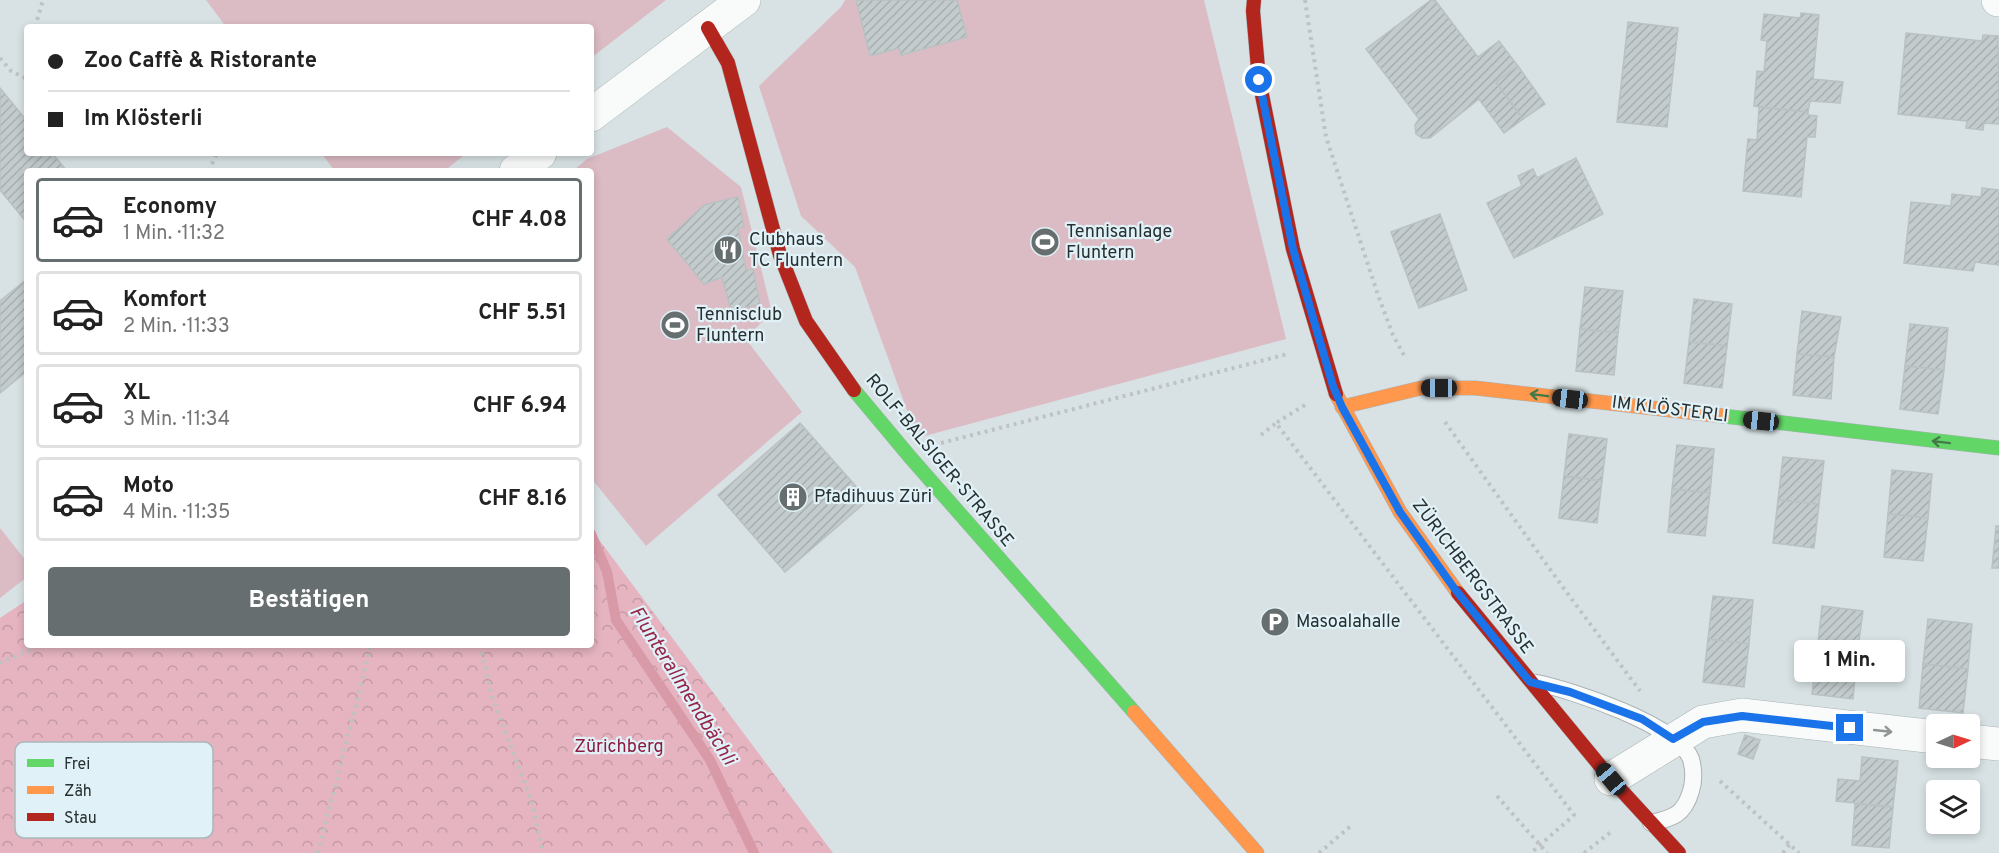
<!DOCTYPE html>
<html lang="de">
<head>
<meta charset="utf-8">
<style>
	body { margin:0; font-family:Overpass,sans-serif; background:#f6f6f6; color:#222; height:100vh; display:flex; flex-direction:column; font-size:22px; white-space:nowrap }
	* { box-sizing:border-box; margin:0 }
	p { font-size:20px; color:#767676 }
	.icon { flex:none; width:33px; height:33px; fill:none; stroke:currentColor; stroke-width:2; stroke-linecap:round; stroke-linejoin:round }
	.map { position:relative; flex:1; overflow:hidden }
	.drawer { position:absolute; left:24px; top:168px; width:570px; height:480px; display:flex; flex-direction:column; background:#fff; border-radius:6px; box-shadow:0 3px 9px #0003 }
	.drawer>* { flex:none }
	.banner { position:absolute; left:24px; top:24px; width:570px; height:132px; border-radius:6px; box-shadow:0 3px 9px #0003; display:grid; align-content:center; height:132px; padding:0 24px; background:#fff }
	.needle { width:39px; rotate:86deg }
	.tools { position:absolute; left:1926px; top:714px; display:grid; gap:12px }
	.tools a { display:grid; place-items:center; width:54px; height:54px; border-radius:6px; background:#fff; box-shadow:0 3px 9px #0003; font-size:30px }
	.end { position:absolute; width:27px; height:27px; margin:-14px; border:8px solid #1a73e8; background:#fff; box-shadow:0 0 0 3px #fff }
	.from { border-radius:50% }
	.bubble { position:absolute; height:42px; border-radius:6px; background:#fff; box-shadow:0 3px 9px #0003; font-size:20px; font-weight:700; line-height:42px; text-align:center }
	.car { position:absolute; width:18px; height:36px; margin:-18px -9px; border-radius:8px; box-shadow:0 0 4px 2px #0007; background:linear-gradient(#222 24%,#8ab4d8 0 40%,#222 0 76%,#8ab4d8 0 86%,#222 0) }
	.banner b { display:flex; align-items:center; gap:21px; height:57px; font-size:22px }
	.banner b+b { border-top:2px solid #e0e0e0 }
	.banner i { width:15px; height:15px; background:#222 }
	ul { padding:10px 0 0; list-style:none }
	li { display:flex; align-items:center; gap:18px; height:84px; margin:0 12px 9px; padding:0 12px; border:3px solid #e0e0e0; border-radius:6px }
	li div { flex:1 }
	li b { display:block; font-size:22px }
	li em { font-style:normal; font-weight:700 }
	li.on { border-color:#666e6f }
	li>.icon { width:54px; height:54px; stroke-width:1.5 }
	.button { display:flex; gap:12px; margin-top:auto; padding:12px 24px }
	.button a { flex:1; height:69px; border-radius:6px; background:#666e6f; color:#fff; font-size:24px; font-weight:700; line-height:69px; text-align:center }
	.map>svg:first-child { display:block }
	.forest { fill:url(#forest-crowns) }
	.pitch { fill:#dcbcc4 }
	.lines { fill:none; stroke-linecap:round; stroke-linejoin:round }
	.stream { stroke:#d99aa8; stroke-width:10 }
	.building { fill:url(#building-hatch); stroke:#b9c1c2; stroke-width:1.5 }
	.lane-casing { stroke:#aab2b4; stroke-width:18 }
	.street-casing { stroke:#aab2b4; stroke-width:34 }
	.fast-casing { stroke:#aab2b4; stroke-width:15 }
	.slow-casing { stroke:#aab2b4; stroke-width:15 }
	.jam-casing { stroke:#aab2b4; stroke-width:15 }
	.path { stroke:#bec2c3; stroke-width:4; stroke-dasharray:3 4.5; stroke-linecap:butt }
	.lane { stroke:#f9fbfb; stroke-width:16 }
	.street { stroke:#f9fbfb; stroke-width:33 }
	.fast { stroke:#63d668; stroke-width:14 }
	.slow { stroke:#ff974d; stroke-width:14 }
	.jam { stroke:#b3261e; stroke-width:14 }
	.oneway { stroke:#437a49 }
	.oneway2 { stroke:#909596 }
	.route { stroke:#1a73e8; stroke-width:8 }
	.labels { text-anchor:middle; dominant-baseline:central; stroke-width:4.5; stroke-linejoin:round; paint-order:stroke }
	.poi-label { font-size:18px; fill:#282f30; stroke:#e0f2f7; text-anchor:start }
	.street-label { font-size:18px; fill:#282f30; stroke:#e0f2f7 }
	.park-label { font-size:18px; fill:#8e1c41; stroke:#e0f2f7 }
	.water-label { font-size:20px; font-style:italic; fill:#962548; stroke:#e0f2f7 }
	.key { fill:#e0f2f7; stroke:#a9b8bb; stroke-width:1.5 }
	.key-label { font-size:16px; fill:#282f30 }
</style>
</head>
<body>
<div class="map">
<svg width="1999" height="853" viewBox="0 0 1999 853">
	<defs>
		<pattern id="forest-crowns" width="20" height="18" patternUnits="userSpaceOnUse" patternTransform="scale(1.5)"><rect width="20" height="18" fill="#e5b4c0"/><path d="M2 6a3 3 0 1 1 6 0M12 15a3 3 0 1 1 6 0" fill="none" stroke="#c49ba5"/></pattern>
		<pattern id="building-hatch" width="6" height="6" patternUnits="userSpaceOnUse" patternTransform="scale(1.5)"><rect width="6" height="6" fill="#c3cbcd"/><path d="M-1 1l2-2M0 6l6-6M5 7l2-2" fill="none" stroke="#a8afb0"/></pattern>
	</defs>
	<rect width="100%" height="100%" fill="#d8e2e4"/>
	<path class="forest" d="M591,529L833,853H0V618L27,600V645H591Z"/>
	<g class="pitch">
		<path d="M206,0H666L591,58V27H226Z"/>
		<path d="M845,0H1204L1286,339L917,438L855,267L801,216L759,86L841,7Z"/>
		<path d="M667,127L741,187L772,313L745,338L802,412L646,546L591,478V171H573L587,159Z"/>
		<path d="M321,153H467L444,171H335Z"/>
		<path d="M0,528L27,562V577L0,598Z"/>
	</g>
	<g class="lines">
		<path class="stream" d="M591,534L607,572L616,620L710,760L754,853"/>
	</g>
	<g class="building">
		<path d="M856,0H957L967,37L901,55L899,48L870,56Z"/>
		<path d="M1431,0H1435L1478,57L1499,41L1518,66L1496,82L1523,119L1504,133L1479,99L1430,138H1422L1416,134L1415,125L1419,119L1366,49Z"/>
		<path d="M1801,13L1819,15L1813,79L1843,82L1840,103L1810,101L1808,112L1754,106L1757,71L1764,72L1767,41L1761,40L1764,14L1800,18Z"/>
		<path d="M1628,22L1678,28L1667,127L1617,122Z"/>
		<path d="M1906,33L1982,41L1983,35L1998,36L1999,124L1984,123L1983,130L1966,128L1967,121L1898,114Z"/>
		<path d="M1518,66L1545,104L1523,119L1496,82Z"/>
		<path d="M0,88L27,121V153H52L67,171H27V223L0,190Z"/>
		<path d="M1759,107L1808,112V115L1817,116L1815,137H1807L1801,197L1743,191L1748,139L1757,140Z"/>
		<path d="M1576,158L1603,214L1514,258L1487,203L1522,186L1518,176L1533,169L1537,178Z"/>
		<path d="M1982,188L1999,190V265L1975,262L1973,271L1904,263L1911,202L1951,206L1952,194L1981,197Z"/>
		<path d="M738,197L744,227L738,228L746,270L753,269L760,304L731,311L722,277L704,284L667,239L704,205Z"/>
		<path d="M1440,214L1467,290L1419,308L1391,232Z"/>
		<path d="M27,279V371L0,393V301Z"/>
		<path d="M1585,287L1623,291L1618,333L1580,329Z"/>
		<path d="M1694,299L1732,304L1727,346L1689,342Z"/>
		<path d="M1802,311L1841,317L1834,357L1797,354Z"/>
		<path d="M1910,324L1948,328L1944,370L1905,366Z"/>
		<path d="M1580,329L1618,333L1614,375L1576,371Z"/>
		<path d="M1689,342L1727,346L1722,388L1684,383Z"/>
		<path d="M1797,354L1834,357L1831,399L1793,395Z"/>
		<path d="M1905,366L1944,370L1938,414L1900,409Z"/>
		<path d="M800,423L868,500L785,572L718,495Z"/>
		<path d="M1569,434L1607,439L1602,481L1564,476Z"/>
		<path d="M1677,445L1714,449L1710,493L1672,489Z"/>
		<path d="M1783,457L1824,461L1819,504L1778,500Z"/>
		<path d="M1892,470L1932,474L1928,518L1888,514Z"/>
		<path d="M1564,476L1602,481L1597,523L1559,518Z"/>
		<path d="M1672,489L1710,493L1705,536L1668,532Z"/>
		<path d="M1778,500L1819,504L1814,548L1773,543Z"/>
		<path d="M1888,514L1928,518L1923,561L1884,557Z"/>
		<path d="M1996,526H1999V568H1992Z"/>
		<path d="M1713,596L1753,600L1749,644L1708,639Z"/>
		<path d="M1822,606L1863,611L1857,656L1817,651Z"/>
		<path d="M1928,619L1972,624L1968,669L1923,664Z"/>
		<path d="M1708,639L1749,644L1744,687L1703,682Z"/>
		<path d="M1817,651L1857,656L1853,699L1812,694Z"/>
		<path d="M1923,664L1968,669L1963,713L1919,708Z"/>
		<path d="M1745,735L1760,740L1753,759L1738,754Z"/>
		<path d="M1862,757L1898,761L1893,807L1836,801L1838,779L1860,781Z"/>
		<path d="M1855,804L1893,807L1889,848L1852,845Z"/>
	</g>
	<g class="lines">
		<g class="lane-casing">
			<path id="lane" d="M1537,683C1571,690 1678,725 1691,759C1694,770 1694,781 1691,791C1684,815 1673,818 1651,823"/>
		</g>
		<g class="street-casing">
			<g id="street">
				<path d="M1998,0H1999"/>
				<path d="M591,115L744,0"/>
				<path d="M516,171L540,153"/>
				<path d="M1970,741L1999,744"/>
				<path d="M1611,779L1703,722L1742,715L1936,737"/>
			</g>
		</g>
		<g class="fast-casing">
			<g id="fast">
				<path d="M854,390L910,457L1134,712"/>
				<path d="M1723,416L1999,448"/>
			</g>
		</g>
		<g class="slow-casing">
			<g id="slow">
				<path d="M1336,394L1400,512L1458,593"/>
				<path d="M1342,407L1421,388H1475L1723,416"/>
				<path d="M1134,712L1257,853"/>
			</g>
		</g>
		<g class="jam-casing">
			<g id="jam">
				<path d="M1254,0L1253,11L1259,80L1293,249L1336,394"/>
				<path d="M708,28L728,63L780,255L806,321L854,390"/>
				<path d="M1458,593L1611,779L1679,853"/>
			</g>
		</g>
		<g class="path">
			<path d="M1305,0L1326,137L1378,295L1393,335L1405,357"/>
			<path d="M35,27L43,0"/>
			<path d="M0,58L11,71L27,79"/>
			<path d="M209,171L217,153"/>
			<path d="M1305,405L1276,423L1574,815L1531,853"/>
			<path d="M1445,422L1562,586L1640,691"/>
			<path d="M1261,435L1276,423"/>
			<path d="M941,443L1288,354"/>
			<path d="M480,645L492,697L531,799L543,853"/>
			<path d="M0,663L40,645"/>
			<path d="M1720,781L1799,853"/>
			<path d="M1497,796L1547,853"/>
			<path d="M318,853L371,645"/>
			<path d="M1319,853L1352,825"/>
			<path d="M1584,853L1611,832L1612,834"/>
			<path d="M1783,853L1790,844"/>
		</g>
		<use href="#lane" class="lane"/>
		<use href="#street" class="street"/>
		<use href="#fast" class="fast"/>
		<use href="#slow" class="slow"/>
		<use href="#jam" class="jam"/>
	</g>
	<defs><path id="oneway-shaft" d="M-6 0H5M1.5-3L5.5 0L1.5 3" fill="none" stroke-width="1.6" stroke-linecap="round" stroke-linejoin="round" transform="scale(1.5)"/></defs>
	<g class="oneway">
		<use href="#oneway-shaft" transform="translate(1539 395) rotate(-173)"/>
		<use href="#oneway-shaft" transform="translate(1941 442) rotate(-173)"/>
	</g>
	<use class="oneway2" href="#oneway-shaft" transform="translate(1883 731) rotate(6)"/>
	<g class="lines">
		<path class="route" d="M1259,80L1293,249L1333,386L1342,407L1400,512L1454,588L1530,682L1570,692L1642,719L1673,739L1703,722L1742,716L1850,728"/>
	</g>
	<defs>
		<g id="stadium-disc" transform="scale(1.5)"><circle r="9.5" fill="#666e6f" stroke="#e0f2f7"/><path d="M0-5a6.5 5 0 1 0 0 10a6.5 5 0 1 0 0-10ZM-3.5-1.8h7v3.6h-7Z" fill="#fff"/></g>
		<g id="restaurant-disc" transform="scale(1.5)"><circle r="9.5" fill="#666e6f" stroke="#e0f2f7"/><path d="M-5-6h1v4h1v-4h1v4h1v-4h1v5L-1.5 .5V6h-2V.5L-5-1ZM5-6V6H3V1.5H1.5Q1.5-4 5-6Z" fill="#fff"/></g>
		<g id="building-disc" transform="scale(1.5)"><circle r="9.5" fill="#666e6f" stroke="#e0f2f7"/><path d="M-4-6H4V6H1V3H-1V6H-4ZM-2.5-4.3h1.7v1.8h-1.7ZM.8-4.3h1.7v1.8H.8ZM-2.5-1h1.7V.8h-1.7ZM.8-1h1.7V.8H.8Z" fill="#fff"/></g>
		<g id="parking-disc" transform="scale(1.5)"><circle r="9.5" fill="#666e6f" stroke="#e0f2f7"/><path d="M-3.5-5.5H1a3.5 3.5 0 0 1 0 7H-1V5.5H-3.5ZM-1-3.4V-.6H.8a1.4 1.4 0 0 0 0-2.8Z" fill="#fff"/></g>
	</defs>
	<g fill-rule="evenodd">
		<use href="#stadium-disc" x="1045" y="242"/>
		<use href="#restaurant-disc" x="728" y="250"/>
		<use href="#stadium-disc" x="675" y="325"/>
		<use href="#building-disc" x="793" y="497"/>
		<use href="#parking-disc" x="1275" y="622"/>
	</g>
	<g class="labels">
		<g class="poi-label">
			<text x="1066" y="232">Tennisanlage<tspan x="1066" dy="21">Fluntern</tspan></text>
			<text x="749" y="240">Clubhaus<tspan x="749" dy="21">TC Fluntern</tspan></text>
			<text x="696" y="315">Tennisclub<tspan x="696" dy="21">Fluntern</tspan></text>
			<text x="814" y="497">Pfadihuus Züri</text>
			<text x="1296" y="622">Masoalahalle</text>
		</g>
		<g class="street-label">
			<text transform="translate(1670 410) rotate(7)">IM KLÖSTERLI</text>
			<text transform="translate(939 461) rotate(50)">ROLF-BALSIGER-STRASSE</text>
			<text transform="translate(1472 577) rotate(53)">ZÜRICHBERGSTRASSE</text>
		</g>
		<g class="park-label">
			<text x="619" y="747">Zürichberg</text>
		</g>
		<g class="water-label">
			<text transform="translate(682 686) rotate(58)">Flunterallmendbächli</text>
		</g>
	</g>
	<rect x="15" y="742" width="198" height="96" rx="9" class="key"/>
	<rect x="27" y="759" width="27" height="8" fill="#63d668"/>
	<rect x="27" y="786" width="27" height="8" fill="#ff974d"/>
	<rect x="27" y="813" width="27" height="8" fill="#b3261e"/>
	<g class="key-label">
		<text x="64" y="769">Frei</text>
		<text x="64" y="796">Zäh</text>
		<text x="64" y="823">Stau</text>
	</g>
</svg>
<div class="tools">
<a><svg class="needle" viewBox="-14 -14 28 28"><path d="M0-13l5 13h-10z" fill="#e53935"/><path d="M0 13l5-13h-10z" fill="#767676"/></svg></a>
<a><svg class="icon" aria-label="layers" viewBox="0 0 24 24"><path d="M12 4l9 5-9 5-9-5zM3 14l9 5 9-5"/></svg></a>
</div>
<i class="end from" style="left:1259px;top:80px"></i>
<i class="end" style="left:1850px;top:728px"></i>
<div class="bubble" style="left:1794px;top:640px;width:111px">1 Min.</div>
<i class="car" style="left:1439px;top:388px;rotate:270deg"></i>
<i class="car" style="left:1570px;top:399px;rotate:277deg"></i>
<i class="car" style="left:1761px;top:421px;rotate:276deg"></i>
<i class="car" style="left:1611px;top:779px;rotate:320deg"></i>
<div class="banner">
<b><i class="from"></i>Zoo Caffè &amp; Ristorante</b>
<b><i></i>Im Klösterli</b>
</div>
<section class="drawer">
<ul>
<li class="on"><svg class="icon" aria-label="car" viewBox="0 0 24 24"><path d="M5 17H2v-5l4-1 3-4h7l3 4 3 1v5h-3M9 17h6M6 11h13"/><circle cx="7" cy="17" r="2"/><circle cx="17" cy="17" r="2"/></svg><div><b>Economy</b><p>1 Min. · 11:32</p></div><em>CHF 4.08</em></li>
<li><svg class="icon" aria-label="car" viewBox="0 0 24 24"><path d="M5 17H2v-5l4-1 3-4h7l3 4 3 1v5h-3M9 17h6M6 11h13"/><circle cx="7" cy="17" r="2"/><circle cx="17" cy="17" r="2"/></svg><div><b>Komfort</b><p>2 Min. · 11:33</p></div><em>CHF 5.51</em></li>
<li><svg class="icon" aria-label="car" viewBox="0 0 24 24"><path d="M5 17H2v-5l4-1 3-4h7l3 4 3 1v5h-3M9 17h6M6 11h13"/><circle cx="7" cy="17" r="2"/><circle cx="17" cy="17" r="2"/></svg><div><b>XL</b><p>3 Min. · 11:34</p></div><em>CHF 6.94</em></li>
<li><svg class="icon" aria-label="car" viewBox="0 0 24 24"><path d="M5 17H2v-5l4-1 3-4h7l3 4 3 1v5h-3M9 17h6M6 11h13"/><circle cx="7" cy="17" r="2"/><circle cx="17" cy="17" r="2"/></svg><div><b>Moto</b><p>4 Min. · 11:35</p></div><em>CHF 8.16</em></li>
</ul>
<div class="button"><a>Bestätigen</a></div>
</section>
</div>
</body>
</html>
